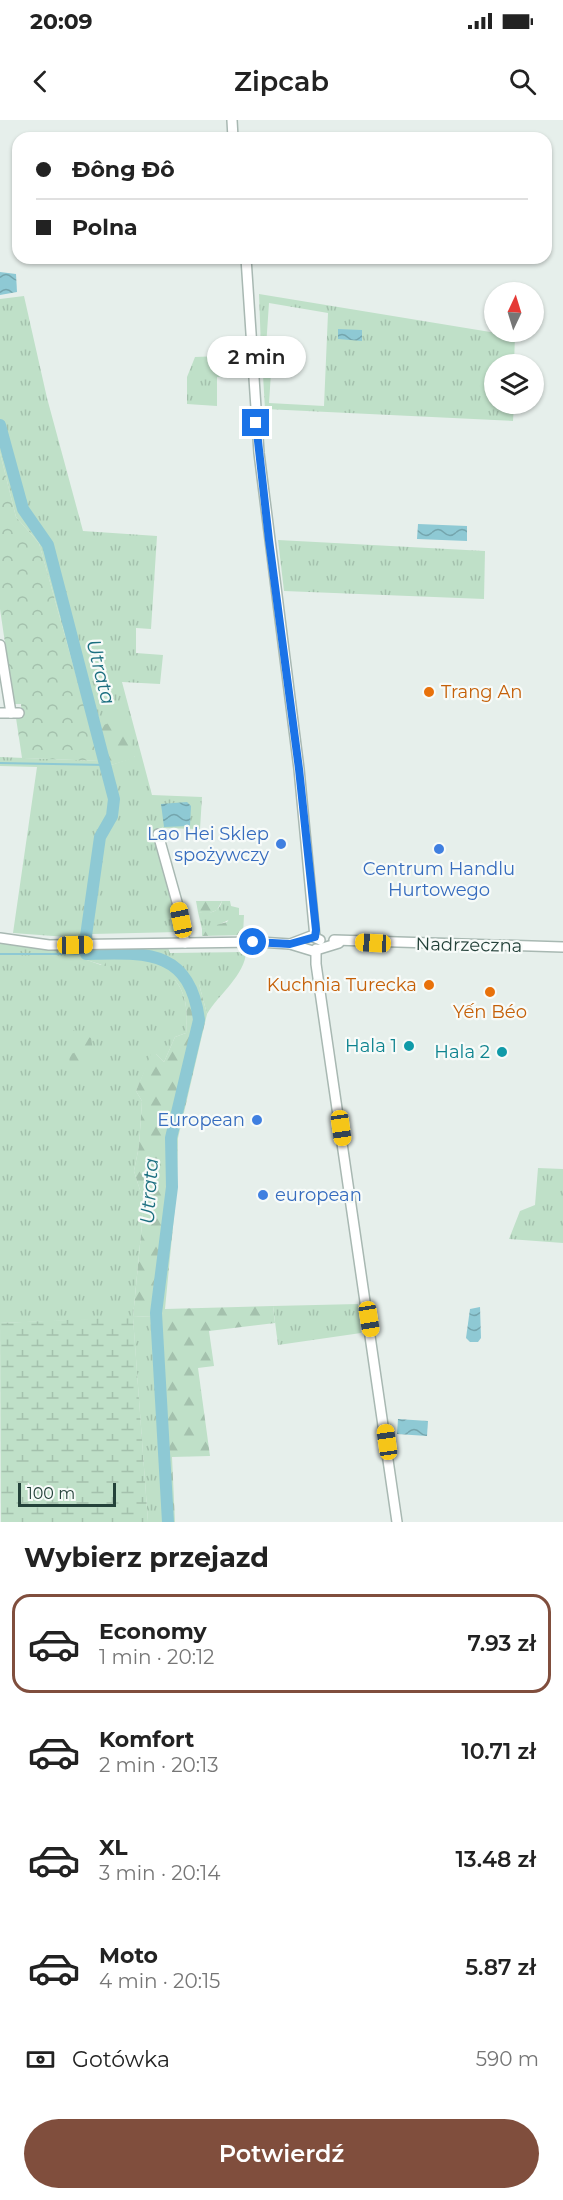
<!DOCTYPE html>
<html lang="pl">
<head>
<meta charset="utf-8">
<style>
	body { margin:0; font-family:Montserrat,sans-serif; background:#f6f6f6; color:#222; height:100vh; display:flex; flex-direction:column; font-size:22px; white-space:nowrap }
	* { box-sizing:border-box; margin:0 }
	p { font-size:20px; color:#767676 }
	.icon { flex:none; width:33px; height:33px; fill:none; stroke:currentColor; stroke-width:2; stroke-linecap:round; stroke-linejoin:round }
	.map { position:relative; height:1402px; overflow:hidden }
	.panel { display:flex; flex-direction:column; background:#fff; flex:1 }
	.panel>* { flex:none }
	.hud { position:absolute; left:12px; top:12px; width:540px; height:132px; border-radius:18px; box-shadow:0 2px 4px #0004; display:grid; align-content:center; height:132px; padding:0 24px; background:#fff }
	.needle { width:39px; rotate:4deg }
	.tools { position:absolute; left:484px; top:162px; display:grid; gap:12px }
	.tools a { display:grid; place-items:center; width:60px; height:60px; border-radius:50%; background:#fff; box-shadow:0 2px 4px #0004; font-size:30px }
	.scale { position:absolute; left:18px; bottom:15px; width:98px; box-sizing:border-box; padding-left:6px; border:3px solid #24423a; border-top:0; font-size:16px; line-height:21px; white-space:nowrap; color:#24423a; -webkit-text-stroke:4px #f7fbf9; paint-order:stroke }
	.end { position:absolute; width:27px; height:27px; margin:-14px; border:8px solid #1a73e8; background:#fff; box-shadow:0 0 0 3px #fff }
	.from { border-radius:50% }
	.bubble { position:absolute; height:42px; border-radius:21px; background:#fff; box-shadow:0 2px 4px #0004; font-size:20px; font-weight:600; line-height:42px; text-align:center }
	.car { position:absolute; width:18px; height:36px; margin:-18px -9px; border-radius:8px; box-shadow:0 0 4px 2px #0007; background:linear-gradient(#f5c518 24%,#345 0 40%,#f5c518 0 76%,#345 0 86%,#f5c518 0) }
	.hud b { display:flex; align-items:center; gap:21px; height:57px; font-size:22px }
	.hud b+b { border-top:2px solid #e0e0e0 }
	.hud i { width:15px; height:15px; background:#222 }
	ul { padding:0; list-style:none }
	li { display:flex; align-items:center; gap:18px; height:99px; margin:0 12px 9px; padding:0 12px; border:3px solid transparent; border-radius:18px }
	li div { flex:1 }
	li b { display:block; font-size:22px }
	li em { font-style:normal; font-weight:600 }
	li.active { border-color:#804e3d }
	li>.icon { width:54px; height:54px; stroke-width:1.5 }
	h2 { padding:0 24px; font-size:27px; line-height:72px }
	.pay { display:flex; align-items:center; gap:15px; height:66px; padding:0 24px; font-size:22px }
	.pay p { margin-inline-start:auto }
	.action { display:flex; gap:12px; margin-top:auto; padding:12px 24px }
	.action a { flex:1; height:69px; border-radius:36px; background:#804e3d; color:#fff; font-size:24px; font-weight:600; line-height:69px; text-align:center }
	.status { display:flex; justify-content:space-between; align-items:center; height:42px; padding:0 30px; background:#fff; direction:ltr }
	.status svg { height:16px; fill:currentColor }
	header { display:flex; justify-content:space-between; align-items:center; height:78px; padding:0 24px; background:#fff; font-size:27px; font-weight:600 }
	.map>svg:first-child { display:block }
	.grass { fill:url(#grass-tufts); fill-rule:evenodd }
	.forest { fill:url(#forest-firs) }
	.wetland { fill:url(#wetland-marsh) }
	.park { fill:url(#park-crowns) }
	.water { fill:url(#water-waves) }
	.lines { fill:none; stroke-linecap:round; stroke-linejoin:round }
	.stream { stroke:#8ec9d4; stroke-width:2 }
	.river { stroke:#8ec9d4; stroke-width:12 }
	.minor-casing { stroke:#a8b8b2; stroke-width:12 }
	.minor { stroke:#fff; stroke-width:9 }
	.route { stroke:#1a73e8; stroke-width:8 }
	.food-dot { fill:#e8710a; stroke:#f7fbf9; stroke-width:2 }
	.shop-dot { fill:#3f7fe0; stroke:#f7fbf9; stroke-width:2 }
	.culture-dot { fill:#0f9aa8; stroke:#f7fbf9; stroke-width:2 }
	.labels { text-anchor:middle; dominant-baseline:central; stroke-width:4.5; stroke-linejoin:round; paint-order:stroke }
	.food-label { font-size:18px; fill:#c56008; stroke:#f7fbf9; text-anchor:start }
	.shop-label { font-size:18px; fill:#366cbe; stroke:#f7fbf9; text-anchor:end }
	.street-label { font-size:18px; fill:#24423a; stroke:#f7fbf9 }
	.culture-label { font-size:18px; fill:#0d838f; stroke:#f7fbf9; text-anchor:end }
	.water-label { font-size:20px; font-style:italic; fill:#1c6f80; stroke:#f7fbf9 }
</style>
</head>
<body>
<div class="status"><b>20:09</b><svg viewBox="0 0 49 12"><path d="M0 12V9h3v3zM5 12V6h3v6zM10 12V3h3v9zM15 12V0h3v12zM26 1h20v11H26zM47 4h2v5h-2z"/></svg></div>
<header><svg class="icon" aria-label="back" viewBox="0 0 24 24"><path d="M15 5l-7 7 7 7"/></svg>Zipcab<svg class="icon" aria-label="search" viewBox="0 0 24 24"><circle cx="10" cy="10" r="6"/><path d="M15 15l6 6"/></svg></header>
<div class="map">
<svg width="563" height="1402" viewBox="0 0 563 1402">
	<defs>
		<pattern id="grass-tufts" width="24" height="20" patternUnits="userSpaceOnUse" patternTransform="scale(1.5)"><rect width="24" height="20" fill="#bfe0c8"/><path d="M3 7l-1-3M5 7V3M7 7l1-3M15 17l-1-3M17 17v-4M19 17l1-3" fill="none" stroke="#a4c1ad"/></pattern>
		<pattern id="forest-firs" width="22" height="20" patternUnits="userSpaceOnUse" patternTransform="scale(1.5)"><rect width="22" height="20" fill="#bfe0c8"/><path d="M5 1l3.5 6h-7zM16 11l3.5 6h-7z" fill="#a4c1ad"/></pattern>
		<pattern id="wetland-marsh" width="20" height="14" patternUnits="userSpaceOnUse" patternTransform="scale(1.5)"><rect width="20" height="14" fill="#bfe0c8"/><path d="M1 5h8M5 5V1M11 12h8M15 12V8" fill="none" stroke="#a4c1ad"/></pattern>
		<pattern id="park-crowns" width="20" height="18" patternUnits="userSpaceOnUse" patternTransform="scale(1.5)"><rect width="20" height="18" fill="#bfe0c8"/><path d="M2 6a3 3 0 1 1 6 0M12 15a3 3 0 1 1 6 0" fill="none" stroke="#a4c1ad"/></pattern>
		<pattern id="water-waves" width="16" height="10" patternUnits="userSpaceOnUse" patternTransform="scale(1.5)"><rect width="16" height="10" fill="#8ec9d4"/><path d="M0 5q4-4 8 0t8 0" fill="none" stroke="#74a5ad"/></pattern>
	</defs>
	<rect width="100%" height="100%" fill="#e6efeb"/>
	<g class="grass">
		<path d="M259,174L515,216L514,244H495V284H514L513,301L265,289L262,238H272L269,283L324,286L328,193L269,183L266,227H272V230L261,229Z"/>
		<path d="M24,176L47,278L83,411L157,416L151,509L136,508V533L163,535L160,564L122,562L152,675L202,677L200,709L160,708L154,711L179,812L92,814L93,819L13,813L37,647L0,646V637L100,641L39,423L16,397L0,333V179ZM99,613L135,637L111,645Z"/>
		<path d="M246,235L248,258L217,257V286L187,284V257L195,237Z"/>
		<path d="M278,420L485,431L484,479L284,471Z"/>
		<path d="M222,781H230L231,786L239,788V795L212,808L202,809L198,792C209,794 219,793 222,781Z"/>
		<path d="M0,821C28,830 54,829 83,828L84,839L101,845L106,838L105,827L168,828L170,833L246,832C245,855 219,874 207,894L199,864L175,860C187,874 188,895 186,913L175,917L164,942L156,934L146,948L136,971L142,981L139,1026L134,1051L144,1083L133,1197L153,1196L164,1402H148L133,1198L0,1203Z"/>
		<path d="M538,1048L563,1049V1123L509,1119L520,1091L535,1085Z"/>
		<path d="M358,1184L361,1213L278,1225L273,1186Z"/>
	</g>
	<g class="forest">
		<path d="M125,598L135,638L111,645L97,607Z"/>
		<path d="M196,781H222L217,790L207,794L198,792Z"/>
		<path d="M232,795H244L243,815L202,816V809L227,802Z"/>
		<path d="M105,827L106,846L83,839V828Z"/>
		<path d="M184,848L199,864L207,894L178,1018L177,1065L165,1189L273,1186L275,1203L209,1211L214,1246L198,1248L210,1336L172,1337L175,1402H164L153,1196L133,1197L144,1083L134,1051L139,1026L142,981L136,971L151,934H156L164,942L175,917L186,913C188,895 187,874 175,860Z"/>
		<path d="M73,910L91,918L93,930L79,948L70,945L69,934L74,933L75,929L68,931V923L74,921Z"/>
	</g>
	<path class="wetland" d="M133,1197L148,1402H1L0,1203Z"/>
	<path class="park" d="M0,333L16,397L39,423L100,641L22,638L16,598H22L21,584H14L0,489Z"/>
	<g class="water">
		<path d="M0,152L16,154L17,172L0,175Z"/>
		<path d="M338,209L362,210V221L338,219Z"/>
		<path d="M418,404L467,406V421L417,419Z"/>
		<path d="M187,682L191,686L190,706L164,707L161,684Z"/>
		<path d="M480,1187L481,1218L478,1222H470L466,1218L470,1189Z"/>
		<path d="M398,1299L428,1301L427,1316L397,1314Z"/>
	</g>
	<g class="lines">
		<g class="stream">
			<path d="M0,643L106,645"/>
			<path d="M0,834H86"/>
		</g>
		<g class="river">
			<path d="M0,305L23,389L48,425L114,679L112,696L100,717L86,816"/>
			<path d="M86,829V834C145,833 190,828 199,900L171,1018L172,1067L156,1193L168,1402"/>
		</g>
		<g class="minor-casing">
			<g id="minor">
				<path d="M232,0L233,18"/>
				<path d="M246,138L259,333L299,649L315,817"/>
				<path d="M0,525L11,593"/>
				<path d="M0,593H19"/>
				<path d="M158,714L177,782L185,823"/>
				<path d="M0,818L49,825L259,822L290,824L313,831L339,823"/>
				<path d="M334,820L563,827"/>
				<path d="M290,824L311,816L320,820"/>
				<path d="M316,829V844L397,1402"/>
			</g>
		</g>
		<use href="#minor" class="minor"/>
	</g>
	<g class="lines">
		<path class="route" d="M253,822L290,824L315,817L316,810L299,649L269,420L256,303"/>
	</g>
	<g class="food-dot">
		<circle cx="429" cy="572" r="6"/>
		<circle cx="429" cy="865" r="6"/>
		<circle cx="490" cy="872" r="6"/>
	</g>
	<g class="shop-dot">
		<circle cx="281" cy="724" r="6"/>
		<circle cx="439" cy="729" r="6"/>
		<circle cx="257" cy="1000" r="6"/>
		<circle cx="263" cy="1075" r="6"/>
	</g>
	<g class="culture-dot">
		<circle cx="409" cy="926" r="6"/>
		<circle cx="502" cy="932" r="6"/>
	</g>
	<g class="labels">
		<g class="food-label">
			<text x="441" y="572">Trang An</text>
			<text x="417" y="865" text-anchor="end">Kuchnia Turecka</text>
			<text x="490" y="892" text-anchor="middle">Yến Béo</text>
		</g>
		<g class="shop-label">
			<text x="269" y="714">Lao Hei Sklep<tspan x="269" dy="21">spożywczy</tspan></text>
			<text x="439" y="749" text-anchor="middle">Centrum Handlu<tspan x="439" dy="21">Hurtowego</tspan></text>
			<text x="245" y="1000">European</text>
			<text x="275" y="1075" text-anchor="start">european</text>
		</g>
		<g class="street-label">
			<text transform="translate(469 825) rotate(1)">Nadrzeczna</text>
		</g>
		<g class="culture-label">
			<text x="397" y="926">Hala 1</text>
			<text x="490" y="932">Hala 2</text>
		</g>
		<g class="water-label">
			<text transform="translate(101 552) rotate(76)">Utrata</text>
			<text transform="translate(149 1071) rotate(-86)">Utrata</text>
		</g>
	</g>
</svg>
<div class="tools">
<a><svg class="needle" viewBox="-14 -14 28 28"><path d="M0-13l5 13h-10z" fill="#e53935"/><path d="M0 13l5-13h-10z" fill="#767676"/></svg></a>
<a><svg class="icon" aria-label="layers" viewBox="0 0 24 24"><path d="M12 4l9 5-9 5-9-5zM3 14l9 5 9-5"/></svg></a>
</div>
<div class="scale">100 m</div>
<i class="end from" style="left:253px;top:822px"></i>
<i class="end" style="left:256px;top:303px"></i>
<div class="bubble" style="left:207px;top:216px;width:99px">2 min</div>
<i class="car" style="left:181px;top:800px;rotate:348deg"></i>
<i class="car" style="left:373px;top:823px;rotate:273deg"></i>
<i class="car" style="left:75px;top:825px;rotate:89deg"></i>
<i class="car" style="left:341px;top:1008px;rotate:172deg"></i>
<i class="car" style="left:369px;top:1199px;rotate:171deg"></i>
<i class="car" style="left:387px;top:1322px;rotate:352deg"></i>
<div class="hud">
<b><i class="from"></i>Đông Đô</b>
<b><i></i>Polna</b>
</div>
</div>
<section class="panel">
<h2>Wybierz przejazd</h2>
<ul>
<li class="active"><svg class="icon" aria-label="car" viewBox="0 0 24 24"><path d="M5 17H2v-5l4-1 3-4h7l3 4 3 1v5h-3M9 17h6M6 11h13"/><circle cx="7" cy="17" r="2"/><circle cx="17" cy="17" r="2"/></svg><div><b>Economy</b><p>1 min · 20:12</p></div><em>7.93 zł</em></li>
<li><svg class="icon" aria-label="car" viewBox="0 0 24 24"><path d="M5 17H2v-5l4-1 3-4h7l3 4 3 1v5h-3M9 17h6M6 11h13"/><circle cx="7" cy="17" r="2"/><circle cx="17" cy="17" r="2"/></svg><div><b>Komfort</b><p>2 min · 20:13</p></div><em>10.71 zł</em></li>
<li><svg class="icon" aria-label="car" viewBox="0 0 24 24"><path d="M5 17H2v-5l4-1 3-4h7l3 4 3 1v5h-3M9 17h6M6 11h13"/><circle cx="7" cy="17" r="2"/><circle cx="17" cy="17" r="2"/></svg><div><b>XL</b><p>3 min · 20:14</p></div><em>13.48 zł</em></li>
<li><svg class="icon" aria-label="car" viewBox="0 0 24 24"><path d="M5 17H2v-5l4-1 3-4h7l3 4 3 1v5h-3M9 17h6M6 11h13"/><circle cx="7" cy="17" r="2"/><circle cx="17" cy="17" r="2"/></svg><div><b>Moto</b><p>4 min · 20:15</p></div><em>5.87 zł</em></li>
</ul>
<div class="pay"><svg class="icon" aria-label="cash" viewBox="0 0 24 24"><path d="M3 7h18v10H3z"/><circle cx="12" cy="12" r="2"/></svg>Gotówka<p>590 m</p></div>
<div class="action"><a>Potwierdź</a></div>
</section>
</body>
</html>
